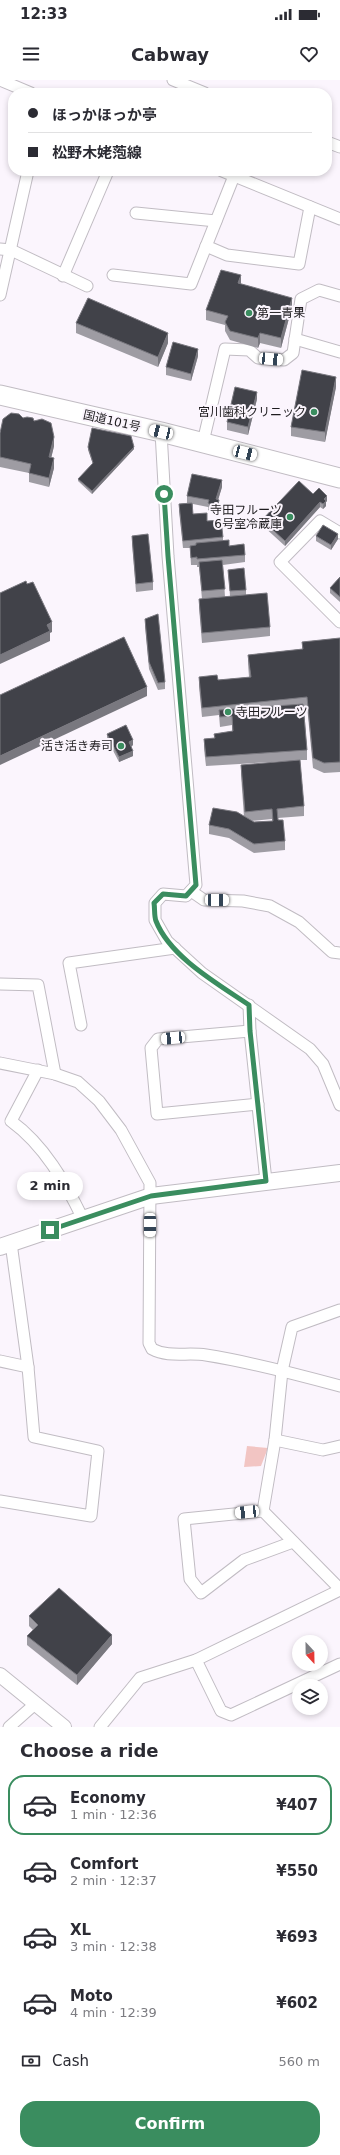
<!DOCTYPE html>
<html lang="en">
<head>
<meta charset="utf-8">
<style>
	body { margin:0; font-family:"DejaVu Sans","Noto Sans JP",sans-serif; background:#f2f2f3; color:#2b2b33; height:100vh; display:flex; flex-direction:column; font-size:15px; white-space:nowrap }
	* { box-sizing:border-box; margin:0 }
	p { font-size:13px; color:#7c7c81 }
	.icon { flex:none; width:22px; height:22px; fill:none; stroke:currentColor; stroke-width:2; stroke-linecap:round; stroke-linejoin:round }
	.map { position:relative; height:1647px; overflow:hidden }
	.drawer { display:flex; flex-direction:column; background:#fff; flex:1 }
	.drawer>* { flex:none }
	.guide { position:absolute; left:8px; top:8px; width:324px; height:88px; border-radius:16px; box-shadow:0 2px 6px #0003; display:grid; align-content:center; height:88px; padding:0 20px; background:#fff }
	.needle { width:26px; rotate:158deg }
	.buttons { position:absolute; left:292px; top:1555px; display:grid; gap:8px }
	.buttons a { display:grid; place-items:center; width:36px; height:36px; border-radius:50%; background:#fff; box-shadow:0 2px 6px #0003; font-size:20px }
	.end { position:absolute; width:18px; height:18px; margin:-9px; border:5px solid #3a8d5f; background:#fff; box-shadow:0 0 0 2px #fff }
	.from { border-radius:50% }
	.bubble { position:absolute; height:28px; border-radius:14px; background:#fff; box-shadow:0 2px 6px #0003; font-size:13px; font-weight:700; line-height:28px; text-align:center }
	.car { position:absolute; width:12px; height:24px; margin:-12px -6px; border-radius:5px; box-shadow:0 0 3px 1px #0007; background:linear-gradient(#fff 24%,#345 0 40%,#fff 0 76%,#345 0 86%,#fff 0) }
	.guide b { display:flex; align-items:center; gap:14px; height:38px; font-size:15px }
	.guide b+b { border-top:1px solid #e1e1e2 }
	.guide i { width:10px; height:10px; background:#2b2b33 }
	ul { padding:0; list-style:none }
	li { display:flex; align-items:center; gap:12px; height:60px; margin:0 8px 6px; padding:0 12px; border:2px solid transparent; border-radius:16px }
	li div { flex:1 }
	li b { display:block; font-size:15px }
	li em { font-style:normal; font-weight:700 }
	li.selected { border-color:#3a8d5f }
	li>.icon { width:36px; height:36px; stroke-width:1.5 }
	h2 { padding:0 20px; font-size:18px; line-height:48px }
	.pay { display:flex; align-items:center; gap:10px; height:44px; padding:0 20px; font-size:15px }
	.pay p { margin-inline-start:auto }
	.cta { display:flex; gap:8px; margin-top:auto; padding:8px 20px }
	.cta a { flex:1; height:46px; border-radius:16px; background:#3a8d5f; color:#fff; font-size:16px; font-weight:700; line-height:46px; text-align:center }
	.status { display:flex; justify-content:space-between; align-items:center; height:28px; padding:0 20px; background:#fff; direction:ltr }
	.status svg { height:11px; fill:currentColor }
	header { display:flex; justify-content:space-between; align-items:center; height:52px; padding:0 20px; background:#fff; font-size:18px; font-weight:700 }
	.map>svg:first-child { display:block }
	.green { fill:#f2c5c3 }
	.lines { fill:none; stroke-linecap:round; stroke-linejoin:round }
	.minor-casing { stroke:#c1bcc3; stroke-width:13 }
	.tertiary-casing { stroke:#c1bcc3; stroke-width:16 }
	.secondary-casing { stroke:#c1bcc3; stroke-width:18 }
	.trunk-casing { stroke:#c1bcc3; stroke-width:21 }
	.minor { stroke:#fff; stroke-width:11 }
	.tertiary { stroke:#fff; stroke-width:14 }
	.secondary { stroke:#fff; stroke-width:16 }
	.trunk { stroke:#fff; stroke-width:19 }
	.wall { fill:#9e9ca3; fill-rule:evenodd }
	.shaded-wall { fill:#79787f }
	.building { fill:#414249; stroke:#79787f }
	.route { stroke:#3a8d5f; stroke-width:5 }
	.poi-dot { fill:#3a8d5f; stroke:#fbf5fd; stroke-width:1.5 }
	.labels { text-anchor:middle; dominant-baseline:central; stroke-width:4; stroke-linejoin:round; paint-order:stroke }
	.poi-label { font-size:12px; fill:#1e1c1f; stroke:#fbf5fd; text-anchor:end }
	.street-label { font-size:12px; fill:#1e1c1f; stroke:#fbf5fd }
</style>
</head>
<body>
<div class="status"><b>12:33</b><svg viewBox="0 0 49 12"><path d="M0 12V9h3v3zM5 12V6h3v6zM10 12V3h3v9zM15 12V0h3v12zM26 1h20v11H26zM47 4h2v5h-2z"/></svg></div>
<header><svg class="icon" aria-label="menu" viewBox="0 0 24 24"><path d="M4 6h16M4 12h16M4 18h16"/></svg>Cabway<svg class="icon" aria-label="heart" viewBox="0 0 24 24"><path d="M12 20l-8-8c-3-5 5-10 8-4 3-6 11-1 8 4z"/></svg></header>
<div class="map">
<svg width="340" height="1647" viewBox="0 0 340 1647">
	<rect width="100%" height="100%" fill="#fbf5fd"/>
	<path class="green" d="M247,1366L268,1368L261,1386L244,1387Z"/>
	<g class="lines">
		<g class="minor-casing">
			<g id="minor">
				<path d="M0,0L31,13"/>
				<path d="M173,0L205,13"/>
				<path d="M327,62L340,67"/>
				<path d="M222,91L340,139"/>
				<path d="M136,133L216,141"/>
				<path d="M206,166L227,175L299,184L310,127"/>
				<path d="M0,169L11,170L87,206"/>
				<path d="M113,195L191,204L234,96"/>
				<path d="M63,196L108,91"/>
				<path d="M0,215L28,91"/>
				<path d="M295,259L340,272"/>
				<path d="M161,352L168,476L196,805L186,816L163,814L155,823V840L167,861L202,893L310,969L323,984L340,1025"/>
				<path d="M203,362L225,269L249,270L258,278L284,280L293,273L301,219L319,210L340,216"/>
				<path d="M340,453L320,441L280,482L340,542"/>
				<path d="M191,811L204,820L243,821L270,826L299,842L332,872L340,873"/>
				<path d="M0,904L38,905L55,994"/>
				<path d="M249,925L250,951L266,1101"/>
				<path d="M81,945L69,883L175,868"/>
				<path d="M250,951L158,959L151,968L157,1034L258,1024"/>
				<path d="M0,983L55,994L78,1002L99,1021L121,1050L150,1103L149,1263L152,1269C169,1278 187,1272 206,1275C251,1282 296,1294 340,1306"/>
				<path d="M38,990L11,1041C44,1065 65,1102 83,1139"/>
				<path d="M0,1281L28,1287"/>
				<path d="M275,1360L323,1370L340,1366"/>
				<path d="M0,1421L91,1436L98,1371L34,1357L28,1287L11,1163"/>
				<path d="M263,1431L184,1439L190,1499L201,1513L244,1480L293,1462"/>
				<path d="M263,1431L275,1360L282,1291L292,1247L340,1230"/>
				<path d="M263,1431L340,1509"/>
				<path d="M340,1510L196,1580L221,1631L231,1635L340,1584"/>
				<path d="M9,1647L35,1624"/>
				<path d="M100,1647L140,1598L196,1580"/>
			</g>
		</g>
		<g class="tertiary-casing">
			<path id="tertiary" d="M0,1595L64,1647"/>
		</g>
		<g class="secondary-casing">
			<path id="secondary" d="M0,1167L151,1116L340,1093"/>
		</g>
		<g class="trunk-casing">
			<path id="trunk" d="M0,315L161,352L340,398"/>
		</g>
		<use href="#minor" class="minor"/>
		<use href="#tertiary" class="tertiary"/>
		<use href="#secondary" class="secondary"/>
		<use href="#trunk" class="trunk"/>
	</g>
	<g class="wall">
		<path d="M241,204L292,227L281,268L260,263L258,268L230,260L225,251V245L206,240V230Z"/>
		<path d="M76,243L168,263L158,287L76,253Z"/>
		<path d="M198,276L191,301L166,295V287Z"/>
		<path d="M336,307L325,362L291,356V347Z"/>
		<path d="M257,319L248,355L227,350V342Z"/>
		<path d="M23,338L34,341L54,366L51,378L54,388L49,407L29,402V393L0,387V353Z"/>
		<path d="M88,367L134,369L92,414L78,401V399L93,384L88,370Z"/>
		<path d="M222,407L218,419L219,427L217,436L208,430V427L193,424V434L207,441L223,457V460L229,466L245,475V482L223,485L225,517L230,516L228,490L246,510V515L270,547V556L202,563L199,528V519H202L199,487H197V485H191L190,468H183L179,431V424L187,423V416Z"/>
		<path d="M313,414L327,421L326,422V426L323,429L320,427L285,466L262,445V440Z"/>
		<path d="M132,456L153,502V510L136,512L132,463Z"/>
		<path d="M316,456L338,459L331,470L316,461Z"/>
		<path d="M340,497V522L330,513V508Z"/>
		<path d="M145,539L165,602V609L158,610L149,589L145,546Z"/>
		<path d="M340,558V692L324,693L313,688L307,626L304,627L307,670V680H300L304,726V736L278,738L285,761V770L254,773L229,758L209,754V745L244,737L241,695V685L289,681L206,686L204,669V659L214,658V654L232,651V645L220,647L219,635L202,637L199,607V597L218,600L249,597L248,584V575L302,569V562ZM272,739V741L254,742L251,741Z"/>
		<path d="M107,654L133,665L131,667L133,676L119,682L107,659Z"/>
		<path d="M29,1536L112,1564L77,1605L27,1565V1556L33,1550L29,1546Z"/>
	</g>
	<g class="shaded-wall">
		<path d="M241,195V204L238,203Z"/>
		<path d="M292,218V227L281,268V258Z"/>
		<path d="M168,253V263L158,287V277Z"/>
		<path d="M260,253V263L258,268V258Z"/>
		<path d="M198,269V276L191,301V294Z"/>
		<path d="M336,297V307L325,362V352Z"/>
		<path d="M257,312V319L248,355V347Z"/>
		<path d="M54,357V366L49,387V377Z"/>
		<path d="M134,367V369L92,414V411Z"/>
		<path d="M54,378V388L49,407V398Z"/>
		<path d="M222,400V407L216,427V419Z"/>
		<path d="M327,416V421L326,422V426L323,429L324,419Z"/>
		<path d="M219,420V427L217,436V429Z"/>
		<path d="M320,422V427L285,466V461Z"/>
		<path d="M338,454V459L331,470V465Z"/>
		<path d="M52,542V552L50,553V561L0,584V575L47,545Z"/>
		<path d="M147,607V616L0,685V676Z"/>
		<path d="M133,660V665L129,668V662Z"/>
		<path d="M133,671V676L119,682V677Z"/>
		<path d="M112,1555V1564L77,1605V1595Z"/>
	</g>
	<g class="building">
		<path d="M221,190L241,195L238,203L292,218L281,258L260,253L258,258L230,251L225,242L228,236L206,230Z"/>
		<path d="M88,218L168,253L158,277L76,243Z"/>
		<path d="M173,262L198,269L191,294L166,287Z"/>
		<path d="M302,290L336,297L325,352L291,347Z"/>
		<path d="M235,307L257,312L248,347L227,342Z"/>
		<path d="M11,333L19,334L23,338L27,337L33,338L34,341L42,339L51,343L54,357L49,377L54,378L49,398L29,393L31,384L0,377V353L3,339Z"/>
		<path d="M92,348L131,356L134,367L92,411L78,399L93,383L88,367Z"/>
		<path d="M192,394L222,400L216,419L219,420L217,429L208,423L209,420L187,416Z"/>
		<path d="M299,401L313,414L319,408L327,416L324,419L326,421L323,424L320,422L285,461L262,440Z"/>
		<path d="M192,423L193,434L207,433V441L221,440L223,457L183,461L179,424Z"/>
		<path d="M323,445L338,454L331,465L316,456Z"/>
		<path d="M148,454L153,502L136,504L132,456Z"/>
		<path d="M229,460V466L244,464L245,475L197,479V477L191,478L190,466L196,465V463Z"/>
		<path d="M222,480L225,509L202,511L199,482Z"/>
		<path d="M244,488L246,510L230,511L228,490Z"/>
		<path d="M340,497V517L330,508Z"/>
		<path d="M26,501L27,504L33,502L52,542L47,545L50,551L0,575V513Z"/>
		<path d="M267,513L270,547L202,553L199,519Z"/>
		<path d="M158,534L165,602L158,603L149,582L145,539Z"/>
		<path d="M124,557L147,607L0,676V615Z"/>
		<path d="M340,558V682L324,683L313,678L307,617L202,628L199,597L217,595L218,600L251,597L248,575L303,569L302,562Z"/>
		<path d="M303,624L307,670L206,677L204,659L215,658L214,654L233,651L232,636L220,637L219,630Z"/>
		<path d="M126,645L133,660L129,662L133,671L119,677L107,654Z"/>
		<path d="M300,680L304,726L277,729L278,740H283L285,761L254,764L229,749L209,745L213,728L237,732L254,742L273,741L272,729L245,732L241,685Z"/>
		<path d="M59,1508L112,1555L77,1595L27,1556L38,1545L29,1536Z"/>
	</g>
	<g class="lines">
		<path class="route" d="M50,1150L151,1116L266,1101L250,951L249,925C218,904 170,877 156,841C154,836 155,829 154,823L163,814L186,816L196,805L168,476L164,414"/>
	</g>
	<g class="poi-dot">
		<circle cx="249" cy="233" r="4"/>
		<circle cx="314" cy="332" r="4"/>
		<circle cx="290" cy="437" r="4"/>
		<circle cx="228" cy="632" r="4"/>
		<circle cx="121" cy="666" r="4"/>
	</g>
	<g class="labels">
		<g class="poi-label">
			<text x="257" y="233" text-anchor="start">第一青果</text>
			<text x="306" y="332">宮川歯科クリニック</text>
			<text x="282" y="430">寺田フルーツ<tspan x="282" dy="14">6号室冷蔵庫</tspan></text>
			<text x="236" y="632" text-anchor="start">寺田フルーツ</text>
			<text x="113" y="666">活き活き寿司</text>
		</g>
		<g class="street-label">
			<text transform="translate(112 341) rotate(13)">国道101号</text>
		</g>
	</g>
</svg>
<div class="buttons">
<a><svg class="needle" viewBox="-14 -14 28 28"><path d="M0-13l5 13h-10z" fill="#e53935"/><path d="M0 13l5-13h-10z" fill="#7c7c81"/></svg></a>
<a><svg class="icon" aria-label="layers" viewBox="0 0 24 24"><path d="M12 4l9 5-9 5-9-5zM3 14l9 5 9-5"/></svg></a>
</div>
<i class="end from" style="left:164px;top:414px"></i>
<i class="end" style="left:50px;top:1150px"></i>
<div class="bubble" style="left:17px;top:1092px;width:66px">2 min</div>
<i class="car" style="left:271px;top:279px;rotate:95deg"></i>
<i class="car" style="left:161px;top:352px;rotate:283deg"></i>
<i class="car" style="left:245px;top:373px;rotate:104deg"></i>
<i class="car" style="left:217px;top:820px;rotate:91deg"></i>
<i class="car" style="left:173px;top:958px;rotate:265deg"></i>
<i class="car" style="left:150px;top:1145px;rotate:180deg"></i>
<i class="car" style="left:247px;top:1432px;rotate:264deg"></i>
<div class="guide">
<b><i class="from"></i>ほっかほっか亭</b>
<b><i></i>松野木姥萢線</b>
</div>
</div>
<section class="drawer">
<h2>Choose a ride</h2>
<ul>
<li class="selected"><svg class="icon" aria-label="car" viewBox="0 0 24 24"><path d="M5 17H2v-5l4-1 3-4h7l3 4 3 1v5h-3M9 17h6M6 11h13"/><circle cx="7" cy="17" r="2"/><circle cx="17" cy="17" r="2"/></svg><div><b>Economy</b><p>1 min · 12:36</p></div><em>¥407</em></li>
<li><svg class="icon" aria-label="car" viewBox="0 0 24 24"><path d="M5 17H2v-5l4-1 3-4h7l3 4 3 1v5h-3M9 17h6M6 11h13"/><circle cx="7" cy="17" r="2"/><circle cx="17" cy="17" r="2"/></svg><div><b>Comfort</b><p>2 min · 12:37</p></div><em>¥550</em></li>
<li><svg class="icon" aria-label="car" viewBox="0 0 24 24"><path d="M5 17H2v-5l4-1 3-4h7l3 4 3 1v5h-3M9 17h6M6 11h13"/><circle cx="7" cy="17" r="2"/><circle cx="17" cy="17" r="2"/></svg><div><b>XL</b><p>3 min · 12:38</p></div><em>¥693</em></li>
<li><svg class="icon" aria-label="car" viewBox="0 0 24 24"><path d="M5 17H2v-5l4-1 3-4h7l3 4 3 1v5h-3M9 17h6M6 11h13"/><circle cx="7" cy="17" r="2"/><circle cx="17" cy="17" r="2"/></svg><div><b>Moto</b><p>4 min · 12:39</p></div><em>¥602</em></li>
</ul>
<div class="pay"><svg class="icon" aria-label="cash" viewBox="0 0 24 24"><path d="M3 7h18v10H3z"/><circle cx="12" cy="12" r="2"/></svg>Cash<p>560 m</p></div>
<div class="cta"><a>Confirm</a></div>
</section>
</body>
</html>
